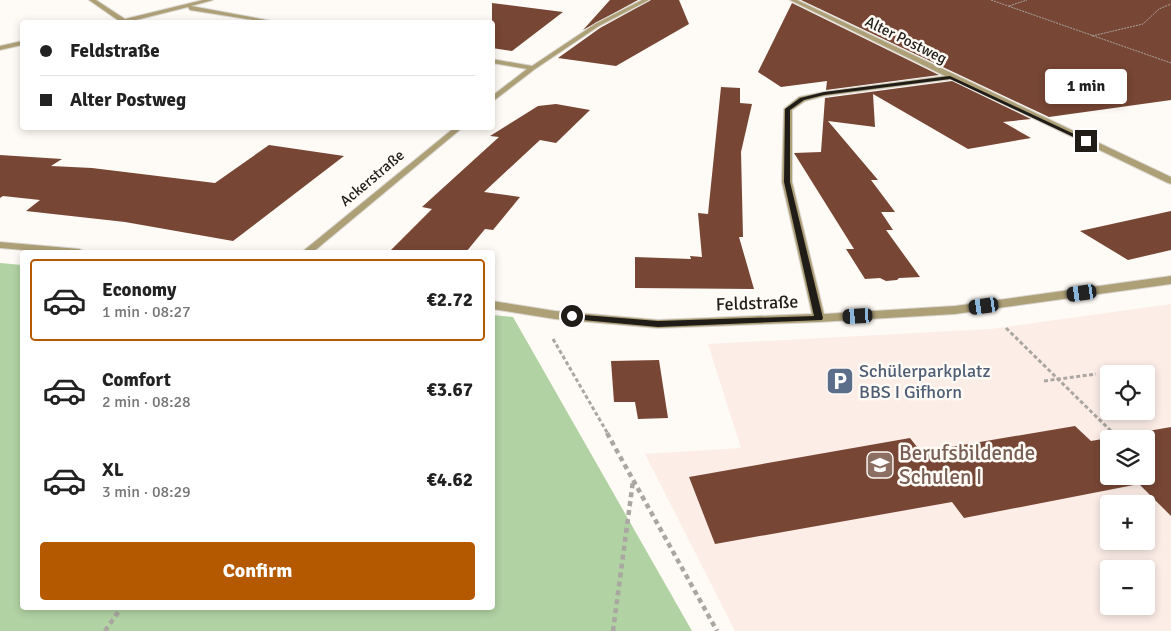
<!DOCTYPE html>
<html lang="en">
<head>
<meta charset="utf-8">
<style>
	body { margin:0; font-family:Signika,sans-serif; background:#f2f2f2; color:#222; height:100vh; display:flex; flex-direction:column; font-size:19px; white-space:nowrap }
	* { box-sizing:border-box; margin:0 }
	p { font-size:16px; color:#767676 }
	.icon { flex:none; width:28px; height:28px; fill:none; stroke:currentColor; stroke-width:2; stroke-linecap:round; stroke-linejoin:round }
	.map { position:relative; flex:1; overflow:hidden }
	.details { position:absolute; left:20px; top:250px; width:475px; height:360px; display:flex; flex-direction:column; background:#fff; border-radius:5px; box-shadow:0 2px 8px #0003 }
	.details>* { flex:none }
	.banner { position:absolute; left:20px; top:20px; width:475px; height:110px; border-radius:5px; box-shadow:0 2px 8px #0003; display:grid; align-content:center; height:110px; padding:0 20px; background:#fff }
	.controls { position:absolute; left:1100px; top:365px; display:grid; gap:10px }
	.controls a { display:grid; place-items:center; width:55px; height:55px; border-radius:5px; background:#fff; box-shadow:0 2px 8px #0003; font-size:25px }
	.end { position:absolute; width:22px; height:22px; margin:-11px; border:6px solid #201d18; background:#fff; box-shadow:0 0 0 2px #fff }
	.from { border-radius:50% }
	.bubble { position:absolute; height:35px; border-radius:5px; background:#fff; box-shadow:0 2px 8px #0003; font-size:16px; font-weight:800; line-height:35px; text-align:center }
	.car { position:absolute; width:15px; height:30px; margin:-15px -8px; border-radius:6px; box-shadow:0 0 4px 1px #0007; background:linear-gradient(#222 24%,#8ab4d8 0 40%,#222 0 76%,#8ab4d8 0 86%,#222 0) }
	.banner b { display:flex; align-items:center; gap:18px; height:48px; font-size:19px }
	.banner b+b { border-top:1px solid #e0e0e0 }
	.banner i { width:12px; height:12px; background:#222 }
	ul { padding:9px 0 0; list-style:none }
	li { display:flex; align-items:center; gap:15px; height:82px; margin:0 10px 8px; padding:0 10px; border:2px solid transparent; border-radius:5px }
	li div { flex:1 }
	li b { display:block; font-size:19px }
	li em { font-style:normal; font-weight:800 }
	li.on { border-color:#b55900 }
	li>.icon { width:45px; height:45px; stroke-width:1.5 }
	.action { display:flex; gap:10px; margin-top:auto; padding:10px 20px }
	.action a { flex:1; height:58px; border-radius:5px; background:#b55900; color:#fff; font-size:20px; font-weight:800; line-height:58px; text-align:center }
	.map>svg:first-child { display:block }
	.education { fill:#fcede7; fill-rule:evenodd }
	.forest { fill:#b1d2a3 }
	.building { fill:#774635; fill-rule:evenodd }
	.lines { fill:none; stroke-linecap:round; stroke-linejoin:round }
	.minor-casing { stroke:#dad7d2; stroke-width:2 }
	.path-far2 { stroke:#aaa6a1; stroke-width:1; stroke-dasharray:2 1; stroke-linecap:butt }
	.path-far1 { stroke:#aaa6a1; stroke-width:3; stroke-dasharray:4 2.5; stroke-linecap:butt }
	.path { stroke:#aaa6a1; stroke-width:4.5; stroke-dasharray:5 4; stroke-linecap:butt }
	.minor { fill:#aea076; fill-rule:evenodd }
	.route { fill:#201d18 }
	.labels { text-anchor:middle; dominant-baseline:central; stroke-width:5; stroke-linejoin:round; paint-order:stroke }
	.far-street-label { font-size:15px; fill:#201d18; stroke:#fefaf5 }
	.street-label { font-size:18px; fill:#201d18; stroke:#fefaf5 }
	.service-label { font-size:18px; fill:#4e5e75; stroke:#fefaf5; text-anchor:start }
	.near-education-label { font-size:21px; fill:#785e54; stroke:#fefaf5; text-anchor:start }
</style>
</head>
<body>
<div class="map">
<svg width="1171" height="631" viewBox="0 0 1171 631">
	<rect width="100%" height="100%" fill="#fefaf5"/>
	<path class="education" d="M1171,304V631H735L645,454L741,448L708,344L991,329ZM1109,374H1146V411H1109ZM1109,439H1146V476H1109ZM1109,504H1146V541H1109ZM1109,569H1146V606H1109Z"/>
	<path class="forest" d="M0,263L22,265V608H492L493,315L513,317L692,631H0Z"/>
	<g class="building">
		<path d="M610,0H638L583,30Z"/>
		<path d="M651,0H679L689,24L616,66L558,58L600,28Z"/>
		<path d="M801,0H1171V100L1049,117Z"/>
		<path d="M492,3L563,12L512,51L492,48Z"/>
		<path d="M792,3L939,75L826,90L827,81L781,87L758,72Z"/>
		<path d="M952,81L1031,119L1003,122L1031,138L968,149L873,94L875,127L828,121L878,180H871L895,212H881L893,230H886L920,277L899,278L897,280L886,281L880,278L865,279L846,249H854L794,153L821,152L825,98Z"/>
		<path d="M721,87L740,88V103L752,104L741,152L743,237H739L754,289L635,288V257L691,259L690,256L702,257L698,213L708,214Z"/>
		<path d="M556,104L590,110L556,143L540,140L484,192L520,197L493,230L485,229L466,252H389L432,209L422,207L499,137L490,136L538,106Z"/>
		<path d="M269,145L344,156L233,241L125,222L26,211L40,200L3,196L0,198V155L62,159L51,166L92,168L215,183Z"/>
		<path d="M1171,211V250L1128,260L1080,231Z"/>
		<path d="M659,360L668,418L638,419L635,402H614L611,361Z"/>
		<path d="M1075,426L1091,441L1171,427V516L1139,484L964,518L952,502L715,544L689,477L910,438L921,452ZM1109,439H1146V476H1109Z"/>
	</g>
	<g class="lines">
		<g class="minor-casing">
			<g id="minor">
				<path d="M89,0H96L125,19L203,0H213L191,6L277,22H266L190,10L188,7L128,22H118L119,21Z"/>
				<path d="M642,0H649L599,26L535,69L492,102V96L527,69L492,63V59L532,66L595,24Z"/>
				<path d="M790,0H797L1171,177V184L1168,183L952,79L824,96L805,101L792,110V182L824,314L955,306L1171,276V284L955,314L819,322L658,328L555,319L492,309V301L555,311L658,320L812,314L782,182L784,109L799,97L824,92L945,76Z"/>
				<path d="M22,41V45L0,50V46Z"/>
				<path d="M454,128H462L313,252H302Z"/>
				<path d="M0,242L79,249L85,252H47L0,248Z"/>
			</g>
		</g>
		<g class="path-far2">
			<path d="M991,0L1171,63"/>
			<path d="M1009,6L1027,0"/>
			<path d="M1092,36L1143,24L1159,9L1171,4"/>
		</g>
		<g class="path-far1">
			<path d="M1006,328L1114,434"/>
			<path d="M553,339L608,434"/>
			<path d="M1044,381L1096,374"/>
		</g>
		<g class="path">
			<path d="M607,433L717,631"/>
			<path d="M1113,433L1117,437"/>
			<path d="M105,631L121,608"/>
			<path d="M613,631L633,481"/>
		</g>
		<use href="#minor" class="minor"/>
	</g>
	<path class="route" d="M950,76L1089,141L1084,142L950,79L824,95L804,100L790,110V182L823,318L822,320L658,327L572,319L568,316L572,314L658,321L814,316L784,182L785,109L800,98L824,92Z"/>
	<defs>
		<g id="parking-square" transform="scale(1.4375)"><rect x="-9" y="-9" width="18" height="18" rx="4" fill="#5c6f8a" stroke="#fefaf5"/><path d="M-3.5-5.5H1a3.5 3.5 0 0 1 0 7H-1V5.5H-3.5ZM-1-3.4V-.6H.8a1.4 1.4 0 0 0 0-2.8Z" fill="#fff"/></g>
		<g id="school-square" transform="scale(1.4375)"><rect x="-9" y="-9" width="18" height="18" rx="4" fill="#8d6e63" stroke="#fefaf5"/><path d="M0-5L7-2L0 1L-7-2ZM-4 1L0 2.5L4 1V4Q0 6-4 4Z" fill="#fff"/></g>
	</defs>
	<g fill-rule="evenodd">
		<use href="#parking-square" x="840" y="381"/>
		<use href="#school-square" x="880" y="465"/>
	</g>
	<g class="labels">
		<g class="far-street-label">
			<text transform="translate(906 40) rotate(26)">Alter Postweg</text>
			<text transform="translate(372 178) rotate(-40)">Ackerstraße</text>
		</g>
		<g class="street-label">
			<text transform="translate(757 303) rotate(-2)">Feldstraße</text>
		</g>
		<g class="service-label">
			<text x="859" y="371">Schülerparkplatz<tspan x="859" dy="21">BBS I Gifhorn</tspan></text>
		</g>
		<g class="near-education-label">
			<text x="899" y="453">Berufsbildende<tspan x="899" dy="24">Schulen I</tspan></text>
		</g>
	</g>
</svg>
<div class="controls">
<a><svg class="icon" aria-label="locate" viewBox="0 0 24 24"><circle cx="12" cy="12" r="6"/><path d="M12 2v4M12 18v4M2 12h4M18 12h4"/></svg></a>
<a><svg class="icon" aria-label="layers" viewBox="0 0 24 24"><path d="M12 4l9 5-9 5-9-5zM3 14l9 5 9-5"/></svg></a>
<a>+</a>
<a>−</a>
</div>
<i class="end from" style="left:572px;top:316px"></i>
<i class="end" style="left:1086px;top:141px"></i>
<div class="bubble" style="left:1045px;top:69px;width:82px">1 min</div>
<i class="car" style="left:1082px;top:293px;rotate:262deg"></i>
<i class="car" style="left:984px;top:306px;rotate:262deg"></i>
<i class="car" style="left:858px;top:316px;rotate:267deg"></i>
<div class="banner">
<b><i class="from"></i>Feldstraße</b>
<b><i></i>Alter Postweg</b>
</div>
<section class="details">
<ul>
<li class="on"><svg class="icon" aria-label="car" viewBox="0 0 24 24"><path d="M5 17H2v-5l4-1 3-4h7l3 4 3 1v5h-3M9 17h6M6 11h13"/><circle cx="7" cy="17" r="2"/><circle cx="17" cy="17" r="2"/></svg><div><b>Economy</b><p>1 min · 08:27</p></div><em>€2.72</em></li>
<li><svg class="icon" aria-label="car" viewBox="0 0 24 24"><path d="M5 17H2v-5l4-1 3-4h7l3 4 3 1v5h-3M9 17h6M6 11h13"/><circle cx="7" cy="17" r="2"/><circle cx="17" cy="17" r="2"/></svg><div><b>Comfort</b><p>2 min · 08:28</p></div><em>€3.67</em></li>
<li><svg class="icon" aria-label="car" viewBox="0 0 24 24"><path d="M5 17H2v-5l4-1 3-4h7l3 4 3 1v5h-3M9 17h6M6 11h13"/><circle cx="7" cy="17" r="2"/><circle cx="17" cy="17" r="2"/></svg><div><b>XL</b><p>3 min · 08:29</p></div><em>€4.62</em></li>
</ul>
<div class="action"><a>Confirm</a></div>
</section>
</div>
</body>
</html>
